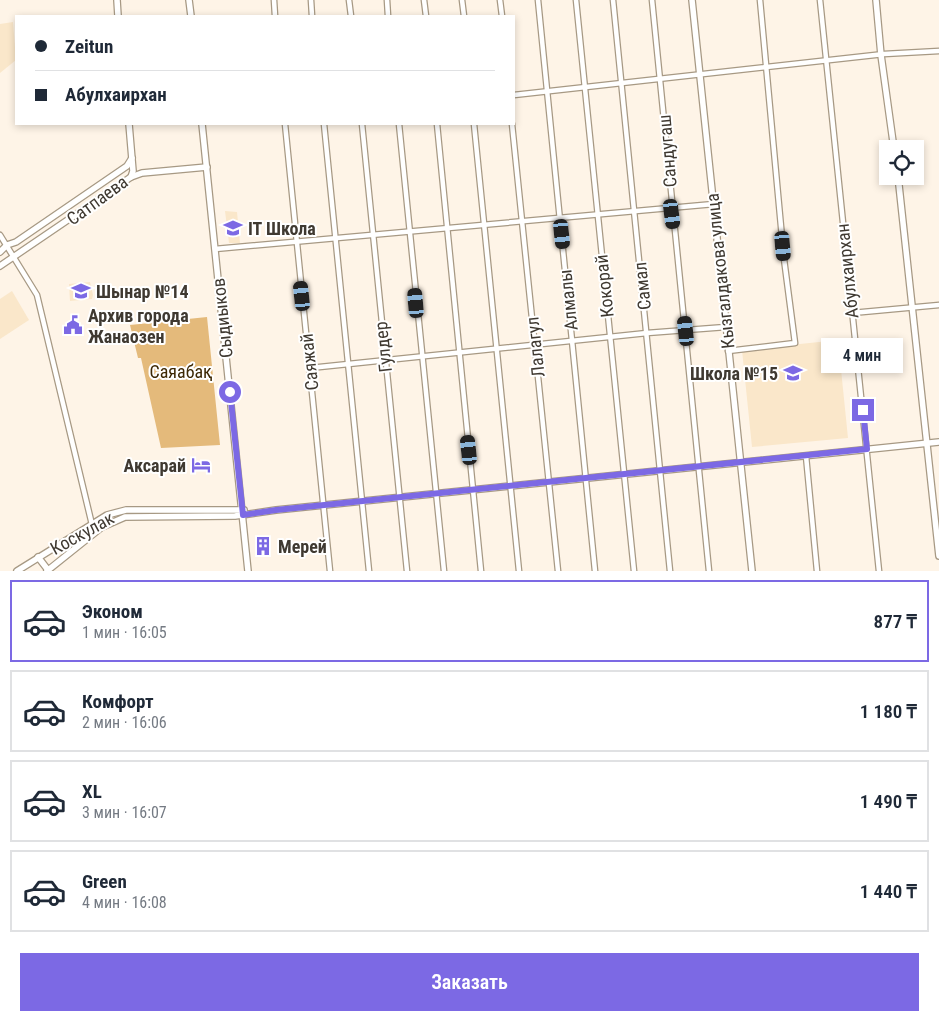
<!DOCTYPE html>
<html lang="ru">
<head>
<meta charset="utf-8">
<style>
	body { margin:0; font-family:"Roboto Condensed",sans-serif; background:#f6f6f7; color:#1f2937; height:100vh; display:flex; flex-direction:column; font-size:19px; white-space:nowrap }
	* { box-sizing:border-box; margin:0 }
	p { font-size:16px; color:#747a83 }
	.icon { flex:none; width:28px; height:28px; fill:none; stroke:currentColor; stroke-width:2; stroke-linecap:round; stroke-linejoin:round }
	.map { position:relative; height:571px; overflow:hidden }
	.side { display:flex; flex-direction:column; background:#fff; flex:1 }
	.side>* { flex:none }
	.banner { position:absolute; left:15px; top:15px; width:500px; height:110px; border-radius:0px; box-shadow:0 2px 8px #0003; display:grid; align-content:center; height:110px; padding:0 20px; background:#fff }
	.buttons { position:absolute; left:879px; top:140px; display:grid; gap:10px }
	.buttons a { display:grid; place-items:center; width:45px; height:45px; border-radius:0px; background:#fff; box-shadow:0 2px 8px #0003; font-size:25px }
	.end { position:absolute; width:22px; height:22px; margin:-11px; border:6px solid #7c69e4; background:#fff; box-shadow:0 0 0 2px #fff }
	.from { border-radius:50% }
	.bubble { position:absolute; height:35px; border-radius:0px; background:#fff; box-shadow:0 2px 8px #0003; font-size:16px; font-weight:600; line-height:35px; text-align:center }
	.car { position:absolute; width:15px; height:30px; margin:-15px -8px; border-radius:6px; box-shadow:0 0 4px 1px #0007; background:linear-gradient(#222 24%,#8ab4d8 0 40%,#222 0 76%,#8ab4d8 0 86%,#222 0) }
	.banner b { display:flex; align-items:center; gap:18px; height:48px; font-size:19px }
	.banner b+b { border-top:1px solid #e0e1e3 }
	.banner i { width:12px; height:12px; background:#1f2937 }
	ul { padding:9px 0 0; list-style:none }
	li { display:flex; align-items:center; gap:15px; height:82px; margin:0 10px 8px; padding:0 10px; border:2px solid #e0e1e3; border-radius:0px }
	li div { flex:1 }
	li b { display:block; font-size:19px }
	li em { font-style:normal; font-weight:600 }
	li.current { border-color:#7c69e4 }
	li>.icon { width:45px; height:45px; stroke-width:1.5 }
	.cta { display:flex; gap:10px; margin-top:auto; padding:10px 20px }
	.cta a { flex:1; height:58px; border-radius:0px; background:#7c69e4; color:#fff; font-size:20px; font-weight:600; line-height:58px; text-align:center }
	.map>svg:first-child { display:block }
	.built { fill:#fae7ca }
	.green { fill:#e4ba7b }
	.lines { fill:none; stroke-linecap:round; stroke-linejoin:round }
	.minor-casing { stroke:#a79984; stroke-width:7 }
	.tertiary-casing { stroke:#a79984; stroke-width:8 }
	.minor { stroke:#fff; stroke-width:4.5 }
	.tertiary { stroke:#fff; stroke-width:5.5 }
	.route { stroke:#7c69e4; stroke-width:6 }
	.labels { text-anchor:middle; dominant-baseline:central; stroke-width:4; stroke-linejoin:round; paint-order:stroke }
	.street-label { font-size:18px; fill:#3f3931; stroke:#fff }
	.poi-label { font-size:18px; font-weight:bold; fill:#3f3931; stroke:#fff; text-anchor:start }
	.park-label { font-size:18px; fill:#3d2804; stroke:#fff }
</style>
</head>
<body>
<div class="map">
<svg width="939" height="571" viewBox="0 0 939 571">
	<rect width="100%" height="100%" fill="#fef4e7"/>
	<g class="built">
		<path d="M13,22L16,60L0,73V24Z"/>
		<path d="M225,211L237,212L240,243H229Z"/>
		<path d="M90,282L93,295L92,299L70,301L69,284Z"/>
		<path d="M12,291L29,320L0,339V299Z"/>
		<path d="M838,340L848,438L752,447L742,350Z"/>
	</g>
	<path class="green" d="M207,317L220,445L161,448L141,358H138L130,325Z"/>
	<g class="lines">
		<g class="minor-casing">
			<g id="minor">
				<path d="M274,0L275,16"/>
				<path d="M311,0L312,16"/>
				<path d="M349,0L351,16"/>
				<path d="M387,0L388,16"/>
				<path d="M424,0L426,16"/>
				<path d="M462,0L464,16"/>
				<path d="M500,0L502,16"/>
				<path d="M538,0L595,571"/>
				<path d="M576,0L634,571"/>
				<path d="M613,0L670,571"/>
				<path d="M652,0L709,571"/>
				<path d="M820,0L879,571"/>
				<path d="M514,95L884,54L939,51"/>
				<path d="M285,124L330,571"/>
				<path d="M324,124L369,571"/>
				<path d="M362,124L407,571"/>
				<path d="M399,124L444,571"/>
				<path d="M437,124L481,571"/>
				<path d="M474,124L519,571"/>
				<path d="M512,124L558,571"/>
				<path d="M0,235L37,295L94,533"/>
				<path d="M215,249L714,204"/>
				<path d="M852,313L939,305"/>
				<path d="M728,351L795,343L784,259L760,0"/>
				<path d="M310,368L647,333L726,327"/>
				<path d="M806,456L817,571"/>
			</g>
		</g>
		<g class="tertiary-casing">
			<g id="tertiary">
				<path d="M117,0L118,16"/>
				<path d="M189,0L191,16"/>
				<path d="M692,0L752,571"/>
				<path d="M876,0L881,55L894,149"/>
				<path d="M129,124L133,171L131,177"/>
				<path d="M202,124L248,571"/>
				<path d="M898,176L939,556"/>
				<path d="M0,252L7,245L16,242L127,166L132,158"/>
				<path d="M0,266L131,177L142,173L207,167"/>
				<path d="M38,557L48,570"/>
				<path d="M17,571L107,515L126,510H244"/>
				<path d="M47,571L102,527L125,517L235,516L276,510L939,442"/>
			</g>
		</g>
		<use href="#minor" class="minor"/>
		<use href="#tertiary" class="tertiary"/>
	</g>
	<g class="lines">
		<path class="route" d="M230,392L243,515L276,510L867,449L863,410"/>
	</g>
	<defs>
		<g id="school-bare" transform="scale(1.5)"><path d="M0-5L7-2L0 1L-7-2ZM-4 1L0 2.5L4 1V4Q0 6-4 4Z" fill="#7c69e4" stroke="#fff" stroke-width="2.5" paint-order="stroke"/></g>
		<g id="civic-bare" transform="scale(1.5)"><path d="M-.6-6.5H3V-4.5H.6V-3L4-1V1h2V6H-6V1h2V-1L-.6-3ZM-1.2 2.5V6h2.4V2.5Z" fill="#7c69e4" stroke="#fff" stroke-width="2.5" paint-order="stroke"/></g>
		<g id="hotel-bare" transform="scale(1.5)"><path d="M-6-4.5h1.5V1H6V5H4.5V3h-9V5H-6ZM-4 0a1.8 1.8 0 1 1 3.6 0ZM.5 0V-2.5h3Q6-2.5 6 0Z" fill="#7c69e4" stroke="#fff" stroke-width="2.5" paint-order="stroke"/></g>
		<g id="building-bare" transform="scale(1.5)"><path d="M-4-6H4V6H1V3H-1V6H-4ZM-2.5-4.3h1.7v1.8h-1.7ZM.8-4.3h1.7v1.8H.8ZM-2.5-1h1.7V.8h-1.7ZM.8-1h1.7V.8H.8Z" fill="#7c69e4" stroke="#fff" stroke-width="2.5" paint-order="stroke"/></g>
	</defs>
	<g fill-rule="evenodd">
		<use href="#school-bare" x="233" y="228"/>
		<use href="#school-bare" x="81" y="291"/>
		<use href="#civic-bare" x="73" y="325"/>
		<use href="#school-bare" x="793" y="373"/>
		<use href="#hotel-bare" x="201" y="465"/>
		<use href="#building-bare" x="263" y="546"/>
	</g>
	<g class="labels">
		<g class="street-label">
			<text transform="translate(667 151) rotate(-95)">Сандугаш</text>
			<text transform="translate(97 200) rotate(-36)">Сатпаева</text>
			<text transform="translate(720 271) rotate(-96)">Кызгалдакова улица</text>
			<text transform="translate(847 271) rotate(-96)">Абулхаирхан</text>
			<text transform="translate(604 286) rotate(-96)">Кокорай</text>
			<text transform="translate(642 286) rotate(-96)">Самал</text>
			<text transform="translate(568 300) rotate(-96)">Алмалы</text>
			<text transform="translate(222 318) rotate(-96)">Сыдиыков</text>
			<text transform="translate(383 347) rotate(-96)">Гулдер</text>
			<text transform="translate(535 347) rotate(-96)">Лалагул</text>
			<text transform="translate(309 362) rotate(-96)">Саяжай</text>
			<text transform="translate(82 533) rotate(-29)">Коскулак</text>
		</g>
		<g class="poi-label">
			<text x="248" y="228">IT Школа</text>
			<text x="96" y="291">Шынар №14</text>
			<text x="88" y="315">Архив города<tspan x="88" dy="21">Жанаозен</tspan></text>
			<text x="778" y="373" text-anchor="end">Школа №15</text>
			<text x="186" y="465" text-anchor="end">Аксарай</text>
			<text x="278" y="546">Мерей</text>
		</g>
		<g class="park-label">
			<text x="181" y="371">Саяабақ</text>
		</g>
	</g>
</svg>
<div class="buttons">
<a><svg class="icon" aria-label="locate" viewBox="0 0 24 24"><circle cx="12" cy="12" r="6"/><path d="M12 2v4M12 18v4M2 12h4M18 12h4"/></svg></a>
</div>
<i class="end from" style="left:230px;top:392px"></i>
<i class="end" style="left:863px;top:410px"></i>
<div class="bubble" style="left:821px;top:338px;width:82px">4 мин</div>
<i class="car" style="left:672px;top:214px;rotate:173deg"></i>
<i class="car" style="left:562px;top:234px;rotate:174deg"></i>
<i class="car" style="left:783px;top:246px;rotate:175deg"></i>
<i class="car" style="left:302px;top:296px;rotate:354deg"></i>
<i class="car" style="left:416px;top:303px;rotate:355deg"></i>
<i class="car" style="left:686px;top:331px;rotate:354deg"></i>
<i class="car" style="left:469px;top:450px;rotate:354deg"></i>
<div class="banner">
<b><i class="from"></i>Zeitun</b>
<b><i></i>Абулхаирхан</b>
</div>
</div>
<section class="side">
<ul>
<li class="current"><svg class="icon" aria-label="car" viewBox="0 0 24 24"><path d="M5 17H2v-5l4-1 3-4h7l3 4 3 1v5h-3M9 17h6M6 11h13"/><circle cx="7" cy="17" r="2"/><circle cx="17" cy="17" r="2"/></svg><div><b>Эконом</b><p>1 мин · 16:05</p></div><em>877 ₸</em></li>
<li><svg class="icon" aria-label="car" viewBox="0 0 24 24"><path d="M5 17H2v-5l4-1 3-4h7l3 4 3 1v5h-3M9 17h6M6 11h13"/><circle cx="7" cy="17" r="2"/><circle cx="17" cy="17" r="2"/></svg><div><b>Комфорт</b><p>2 мин · 16:06</p></div><em>1 180 ₸</em></li>
<li><svg class="icon" aria-label="car" viewBox="0 0 24 24"><path d="M5 17H2v-5l4-1 3-4h7l3 4 3 1v5h-3M9 17h6M6 11h13"/><circle cx="7" cy="17" r="2"/><circle cx="17" cy="17" r="2"/></svg><div><b>XL</b><p>3 мин · 16:07</p></div><em>1 490 ₸</em></li>
<li><svg class="icon" aria-label="car" viewBox="0 0 24 24"><path d="M5 17H2v-5l4-1 3-4h7l3 4 3 1v5h-3M9 17h6M6 11h13"/><circle cx="7" cy="17" r="2"/><circle cx="17" cy="17" r="2"/></svg><div><b>Green</b><p>4 мин · 16:08</p></div><em>1 440 ₸</em></li>
</ul>
<div class="cta"><a>Заказать</a></div>
</section>
</body>
</html>
